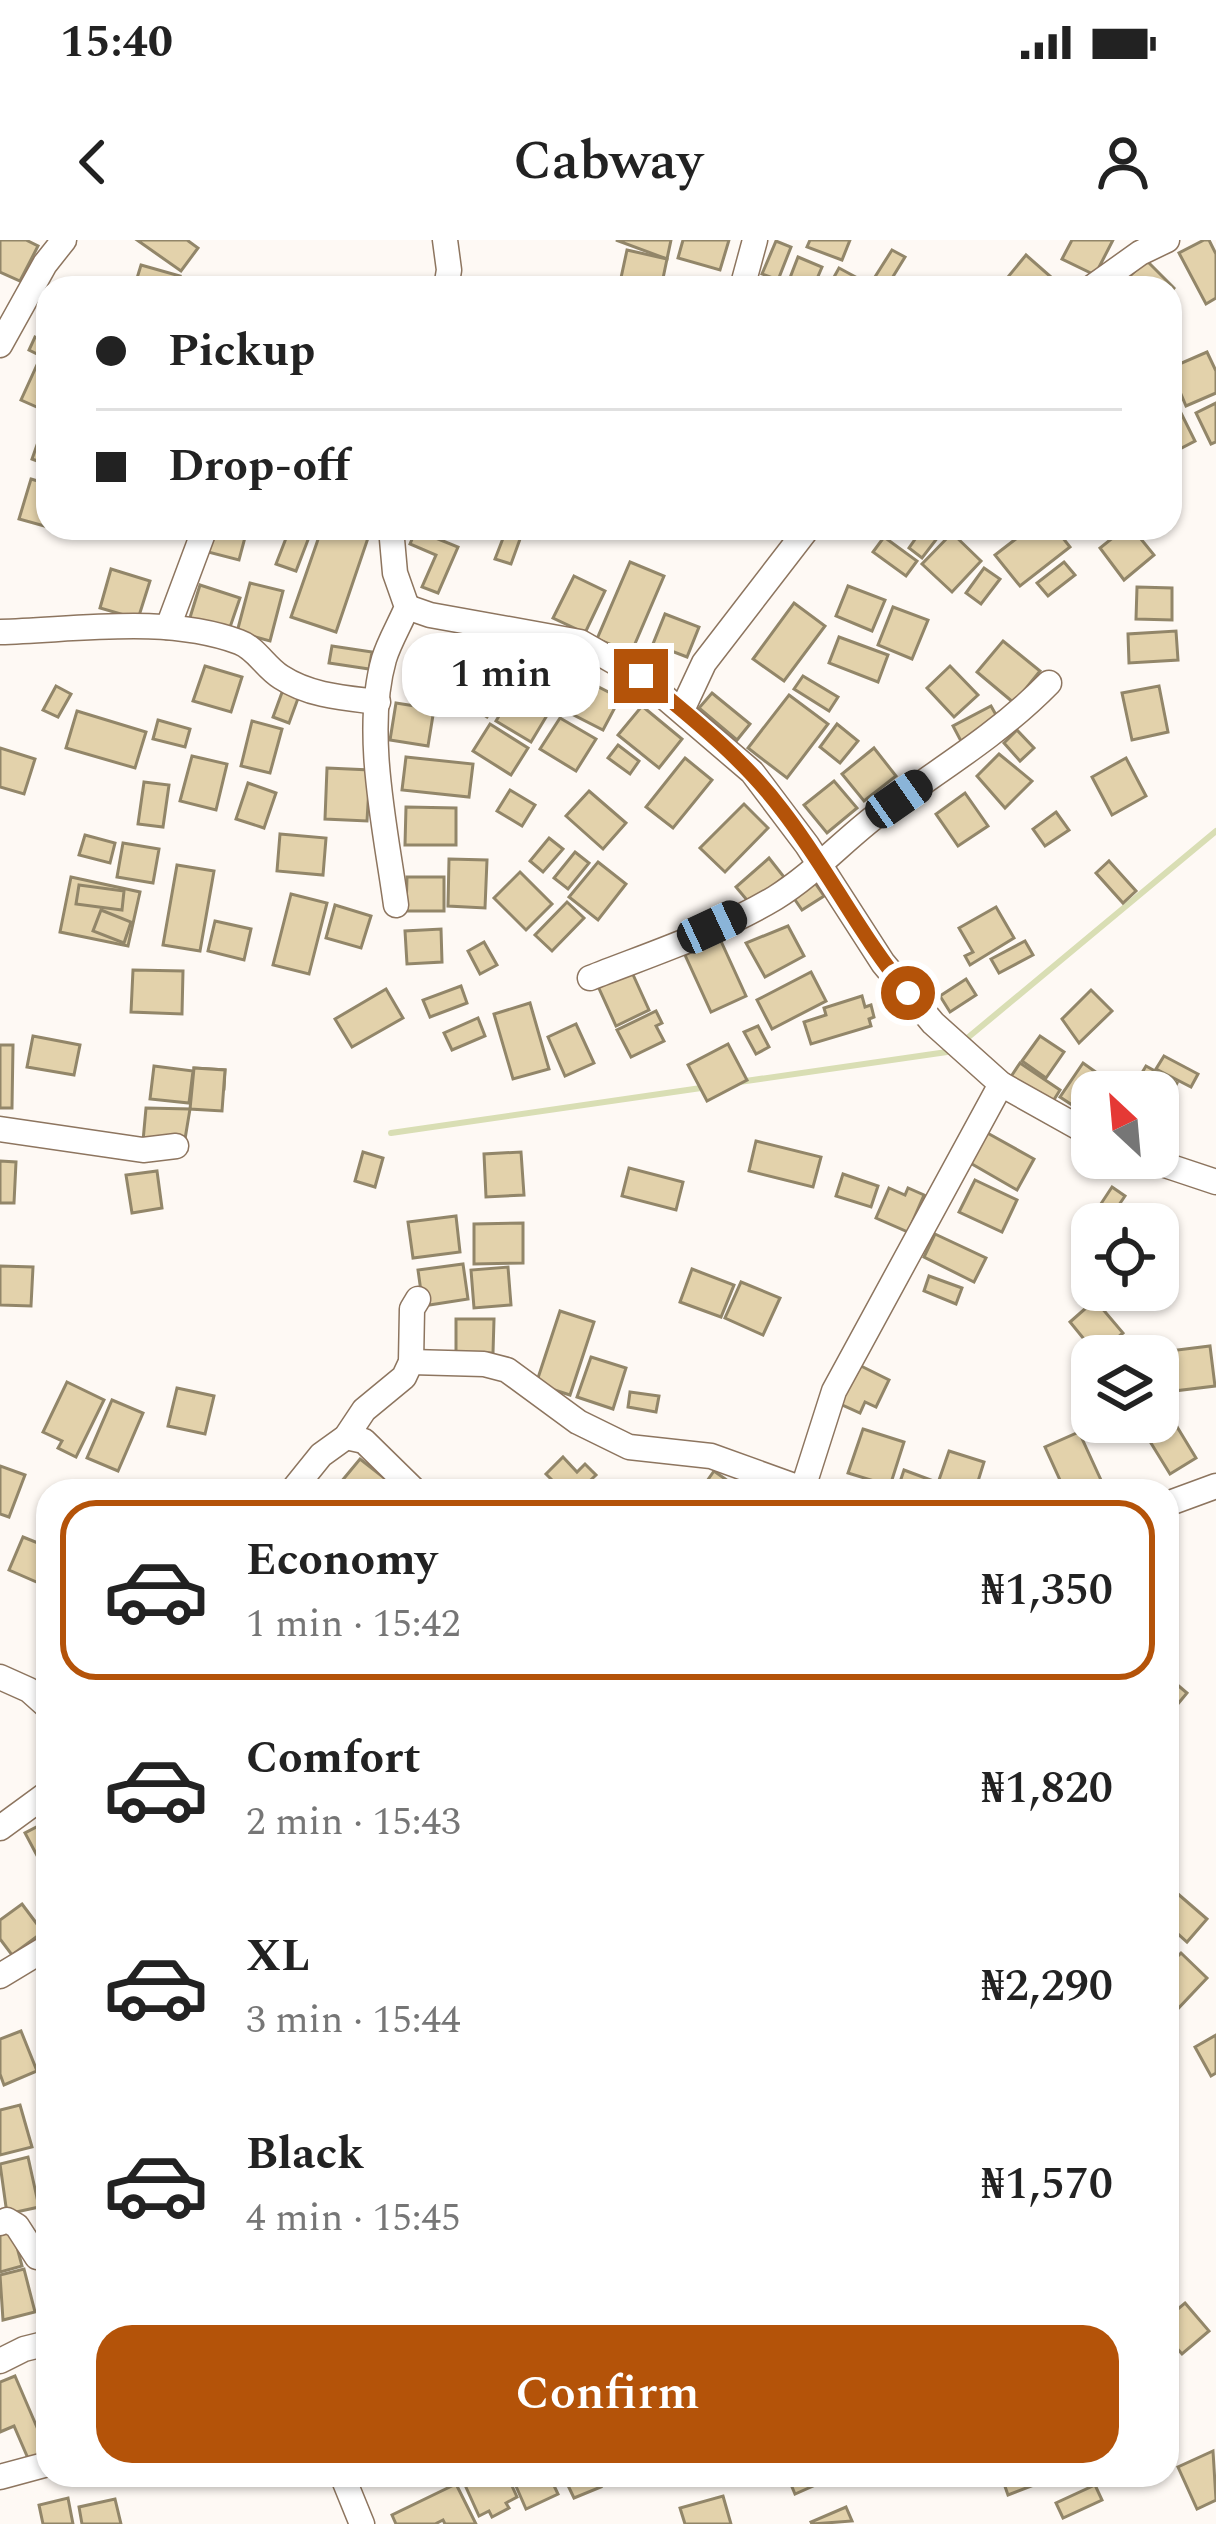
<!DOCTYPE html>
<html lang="en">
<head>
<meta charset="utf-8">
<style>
	body { margin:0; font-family:Spectral,serif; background:#f2f2f2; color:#222; height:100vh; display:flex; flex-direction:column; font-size:45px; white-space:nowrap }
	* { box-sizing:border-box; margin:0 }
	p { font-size:39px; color:#767676 }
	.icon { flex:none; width:66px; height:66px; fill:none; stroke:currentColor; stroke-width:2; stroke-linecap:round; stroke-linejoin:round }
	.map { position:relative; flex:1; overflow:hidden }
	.details { position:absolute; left:36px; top:1239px; width:1143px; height:1008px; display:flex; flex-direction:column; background:#fff; border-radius:36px; box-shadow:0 3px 9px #0004 }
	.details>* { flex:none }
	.banner { position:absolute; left:36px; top:36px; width:1146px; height:264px; border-radius:36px; box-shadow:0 3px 9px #0004; display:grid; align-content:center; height:264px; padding:0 60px; background:#fff }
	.needle { width:78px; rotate:334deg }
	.fabs { position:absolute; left:1071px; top:831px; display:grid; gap:24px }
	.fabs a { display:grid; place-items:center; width:108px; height:108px; border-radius:24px; background:#fff; box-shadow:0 3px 9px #0004; font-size:60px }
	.end { position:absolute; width:54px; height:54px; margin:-27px; border:15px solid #b45309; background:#fff; box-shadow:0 0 0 6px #fff }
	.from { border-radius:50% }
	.bubble { position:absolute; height:84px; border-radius:36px; background:#fff; box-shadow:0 3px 9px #0004; font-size:39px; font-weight:600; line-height:84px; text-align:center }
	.car { position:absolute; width:36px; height:72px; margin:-36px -18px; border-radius:15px; box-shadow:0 0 9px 3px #0007; background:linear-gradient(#222 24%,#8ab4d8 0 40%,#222 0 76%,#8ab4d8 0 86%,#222 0) }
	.banner b { display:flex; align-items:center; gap:42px; height:114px; font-size:45px }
	.banner b+b { border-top:3px solid #e0e0e0 }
	.banner i { width:30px; height:30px; background:#222 }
	ul { padding:21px 0 0; list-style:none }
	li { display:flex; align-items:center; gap:36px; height:180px; margin:0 24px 18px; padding:0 36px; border:6px solid transparent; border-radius:36px }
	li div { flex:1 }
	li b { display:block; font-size:45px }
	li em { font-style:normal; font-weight:600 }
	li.current { border-color:#b45309 }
	li>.icon { width:108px; height:108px; stroke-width:1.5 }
	.action { display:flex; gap:24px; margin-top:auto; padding:24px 60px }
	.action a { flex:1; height:138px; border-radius:36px; background:#b45309; color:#fff; font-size:48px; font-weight:600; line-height:138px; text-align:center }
	.status { display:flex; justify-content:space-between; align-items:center; height:84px; padding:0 60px; background:#fff; direction:ltr }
	.status svg { height:33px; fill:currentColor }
	header { display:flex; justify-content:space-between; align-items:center; height:156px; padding:0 60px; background:#fff; font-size:54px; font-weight:600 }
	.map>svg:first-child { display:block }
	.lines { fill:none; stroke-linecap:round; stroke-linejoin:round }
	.stream { stroke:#d9deb4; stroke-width:6 }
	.building { fill:#e3d2ab; stroke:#928669; stroke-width:3 }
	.minor-casing { stroke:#8d755f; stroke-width:27 }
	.minor { stroke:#fff; stroke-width:24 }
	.route { stroke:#b45309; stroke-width:15 }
</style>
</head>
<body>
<div class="status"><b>15:40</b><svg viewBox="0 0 49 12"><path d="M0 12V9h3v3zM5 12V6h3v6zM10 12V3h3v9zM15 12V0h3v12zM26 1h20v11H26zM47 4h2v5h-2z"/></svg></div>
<header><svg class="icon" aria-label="back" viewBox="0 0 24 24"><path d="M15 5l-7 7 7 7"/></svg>Cabway<svg class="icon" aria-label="person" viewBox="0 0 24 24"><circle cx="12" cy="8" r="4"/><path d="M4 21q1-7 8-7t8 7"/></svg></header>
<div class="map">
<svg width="1216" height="2284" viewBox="0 0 1216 2284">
	<rect width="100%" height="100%" fill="#fef9f4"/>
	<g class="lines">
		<g class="stream">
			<path d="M965,800L1216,591"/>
			<path d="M739,842L947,812"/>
			<path d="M391,893L708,847"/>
		</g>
	</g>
	<g class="building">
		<path d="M0,0H26L38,6L20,41L0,32Z"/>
		<path d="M137,0H187L198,8L181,31Z"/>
		<path d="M616,0H671L667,19Z"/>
		<path d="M683,0H729L720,30L678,18Z"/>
		<path d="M810,0H850L842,20L807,7Z"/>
		<path d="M1072,0H1113L1095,35L1062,19Z"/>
		<path d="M1204,0H1209L1216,14V58L1206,64L1179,13Z"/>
		<path d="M776,1L791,7L778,40L762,34Z"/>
		<path d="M627,10L667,19L661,48L619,47Z"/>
		<path d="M892,10L905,17L886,48L873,40Z"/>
		<path d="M1026,15L1059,44L1056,48H1009L1003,43Z"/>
		<path d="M798,17L822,27L813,48L788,43Z"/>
		<path d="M1146,20L1174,48L1170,53V48H1118Z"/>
		<path d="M141,25L180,36L176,48H134Z"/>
		<path d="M839,28L876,48H828Z"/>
		<path d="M35,97L48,103V172L21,160L41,116L29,110Z"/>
		<path d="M1207,112L1216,131V153L1186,166L1170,128Z"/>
		<path d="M1216,163V202L1211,204L1196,173Z"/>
		<path d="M1180,171L1195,201L1170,214V176Z"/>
		<path d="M43,188L48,189V225L32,219Z"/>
		<path d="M31,239L48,244V287L19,279Z"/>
		<path d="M214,288L247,290L239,320L208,312Z"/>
		<path d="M290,288L311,292L296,331L276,324Z"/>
		<path d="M322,288H338L368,298L336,392L291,377Z"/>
		<path d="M507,288H524L511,324L495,319Z"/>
		<path d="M923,288H945L922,318L909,308Z"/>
		<path d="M1030,288H1055L1070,307L1020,346L995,315Z"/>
		<path d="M1125,288H1132L1154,315L1124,340L1100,308Z"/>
		<path d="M416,290L458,307L438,353L422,347L436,315L410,304Z"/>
		<path d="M952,293L981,321L952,352L922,324Z"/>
		<path d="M884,297L917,321L906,336L873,312Z"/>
		<path d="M630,322L664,336L631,413L597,399Z"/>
		<path d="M1064,322L1075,335L1048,356L1037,343Z"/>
		<path d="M984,328L1000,339L981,364L966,353Z"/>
		<path d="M111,329L150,341L138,379L100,368Z"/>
		<path d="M574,336L605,351L585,393L553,378Z"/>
		<path d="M250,343L283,351L270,401L237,392Z"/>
		<path d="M200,345L240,358L227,396L188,384Z"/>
		<path d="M848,346L885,360L872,391L836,376Z"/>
		<path d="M1137,347L1172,348V380L1136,379Z"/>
		<path d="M794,363L825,386L784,441L753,419Z"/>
		<path d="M893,367L928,380L912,419L878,405Z"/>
		<path d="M665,374L699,387L687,417L653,404Z"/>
		<path d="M1176,391L1178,420L1129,423L1128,394Z"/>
		<path d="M839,397L888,415L878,442L829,423Z"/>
		<path d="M1003,401L1040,431L1014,463L977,432Z"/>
		<path d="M449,402L477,406L473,426L445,421Z"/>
		<path d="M332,406L372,412L369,429L329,423Z"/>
		<path d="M488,416L516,434L487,477L459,459Z"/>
		<path d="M537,419L555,430L558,425L568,431L544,467L517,450Z"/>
		<path d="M205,426L242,437L231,472L193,461Z"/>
		<path d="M950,426L978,455L954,477L927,448Z"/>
		<path d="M803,436L838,457L829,471L794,449Z"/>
		<path d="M583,439L620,458L603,490L566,471Z"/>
		<path d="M56,446L71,454L58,477L43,470Z"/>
		<path d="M1159,446L1168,492L1132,500L1122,453Z"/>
		<path d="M284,447L300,453L289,483L273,477Z"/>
		<path d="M514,451L549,472L531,502L496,481Z"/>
		<path d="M712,453L750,484L737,500L699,468Z"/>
		<path d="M789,455L828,484L787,538L748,508Z"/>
		<path d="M396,463L434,469L428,506L390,500Z"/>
		<path d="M642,466L682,499L659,528L618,495Z"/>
		<path d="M991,466L1000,482L962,503L953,486Z"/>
		<path d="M77,471L146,492L135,528L66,508Z"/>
		<path d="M560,478L596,499L576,531L540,509Z"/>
		<path d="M158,480L190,489L185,507L153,499Z"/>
		<path d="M252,481L282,489L270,533L241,526Z"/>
		<path d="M490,484L528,508L511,535L473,511Z"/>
		<path d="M837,484L858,501L840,523L820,507Z"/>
		<path d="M1017,490L1034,508L1020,521L1004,503Z"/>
		<path d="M618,505L639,521L630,534L608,518Z"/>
		<path d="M0,508L35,519L24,554L0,547Z"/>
		<path d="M874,508L896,536L864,561L842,534Z"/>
		<path d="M999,514L1032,541L1005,568L977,536Z"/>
		<path d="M192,516L227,524L216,570L180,561Z"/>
		<path d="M406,517L473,524L469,557L402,550Z"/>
		<path d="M685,518L712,540L673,588L646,567Z"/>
		<path d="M1126,518L1146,556L1112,575L1092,537Z"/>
		<path d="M327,528L370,530L367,581L325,579Z"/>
		<path d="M834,541L857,568L827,593L804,565Z"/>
		<path d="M144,542L169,545L163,587L138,584Z"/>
		<path d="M248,543L276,553L264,588L236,579Z"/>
		<path d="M510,550L535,565L522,586L497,571Z"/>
		<path d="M589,551L626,583L603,609L566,576Z"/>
		<path d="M965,553L988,586L958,606L936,574Z"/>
		<path d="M744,564L768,588L725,632L700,608Z"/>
		<path d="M406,567L456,568V605H405Z"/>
		<path d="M1056,572L1069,590L1045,606L1033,589Z"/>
		<path d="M280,594L326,598L323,635L277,631Z"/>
		<path d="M85,595L115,603L110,623L79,615Z"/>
		<path d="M549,598L563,609L543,632L530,621Z"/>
		<path d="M123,603L159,609L153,643L117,637Z"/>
		<path d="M575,612L589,623L568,649L554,638Z"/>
		<path d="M769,618L784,637L751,665L736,647Z"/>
		<path d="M449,619L487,620L485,668L448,666Z"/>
		<path d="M1109,621L1136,651L1123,663L1096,633Z"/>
		<path d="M598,622L626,644L598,680L569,657Z"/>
		<path d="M177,625L214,631L200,711L163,705Z"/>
		<path d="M520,632L552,664L526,690L494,658Z"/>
		<path d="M71,637L140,652L128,706L60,692Z"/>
		<path d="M407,637H444V671H406Z"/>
		<path d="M813,640L824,656L802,670L791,654Z"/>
		<path d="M79,645L124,651L122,670L76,664Z"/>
		<path d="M291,654L327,663L309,734L273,725Z"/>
		<path d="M567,662L584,678L552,711L535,695Z"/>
		<path d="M335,665L371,676L361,708L326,698Z"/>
		<path d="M996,667L1014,698L970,725L965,716L973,712L959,688Z"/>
		<path d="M101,670L131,682L124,703L93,691Z"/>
		<path d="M215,681L251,689L244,720L208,711Z"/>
		<path d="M788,686L804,716L765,737L746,703Z"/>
		<path d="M441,689L442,722L407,724L405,691Z"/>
		<path d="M720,699L746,756L711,772L685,715Z"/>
		<path d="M1025,701L1033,715L999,733L991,719Z"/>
		<path d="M484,702L497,725L480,734L468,711Z"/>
		<path d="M630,728L649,770L616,786L597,744Z"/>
		<path d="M133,730L183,731L182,774L131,772Z"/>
		<path d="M811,732L826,761L772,789L757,760Z"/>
		<path d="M966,739L976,755L950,772L940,756Z"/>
		<path d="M461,746L467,763L430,777L423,760Z"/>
		<path d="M386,749L403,778L352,807L335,779Z"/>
		<path d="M1091,750L1112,771L1079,803L1062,779Z"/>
		<path d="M862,756L865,767L871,765L874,777L869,779L871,786L811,804L804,782L826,775L824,768Z"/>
		<path d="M530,763L549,829L513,839L494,774Z"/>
		<path d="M656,771L662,783L656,786L664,801L631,817L617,790Z"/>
		<path d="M478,778L485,796L452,810L444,793Z"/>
		<path d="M576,784L594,823L565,836L548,797Z"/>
		<path d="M758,786L769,807L756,814L744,792Z"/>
		<path d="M33,796L80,805L74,835L27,827Z"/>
		<path d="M1040,796L1064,812L1046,838L1022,821Z"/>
		<path d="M728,804L747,840L707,861L688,825Z"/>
		<path d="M0,805H13L12,868H0Z"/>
		<path d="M1164,816L1198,834L1191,847L1156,829Z"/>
		<path d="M1020,823L1060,850L1050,866L1010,838Z"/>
		<path d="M1083,823L1121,850L1092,852V878L1060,857Z"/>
		<path d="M154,826L193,831L189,863L150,859Z"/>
		<path d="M1146,826L1177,843L1168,860L1136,843Z"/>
		<path d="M194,828L225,830L224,849H196Z"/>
		<path d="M194,828L225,830L222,871L190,869Z"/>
		<path d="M146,868L190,869L184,905L143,901Z"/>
		<path d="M982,890L1034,919L1017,950L965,920Z"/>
		<path d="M756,901L821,917L813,947L749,931Z"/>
		<path d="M363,912L383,918L375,947L355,941Z"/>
		<path d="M521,912L524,955L486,957L484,914Z"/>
		<path d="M0,921L16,922L14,963H0Z"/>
		<path d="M629,928L683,942L676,970L622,956Z"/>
		<path d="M157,931L162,968L132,973L126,935Z"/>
		<path d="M843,934L878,946L871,967L836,956Z"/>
		<path d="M975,940L1017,960L1002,992L959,972Z"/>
		<path d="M1112,947L1125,956L1106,984H1092V993L1085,988Z"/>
		<path d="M889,948L905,955L908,948L924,955L908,992L876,978Z"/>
		<path d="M456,976L460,1012L413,1018L408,982Z"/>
		<path d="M523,983V1023L474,1024V984Z"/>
		<path d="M935,994L986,1018L974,1042L924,1017Z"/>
		<path d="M463,1024L468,1059L423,1066L418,1030Z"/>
		<path d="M0,1026L33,1027L31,1066L0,1065Z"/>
		<path d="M508,1027L511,1065L474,1068L471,1030Z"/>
		<path d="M692,1029L734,1045L721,1077L680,1062Z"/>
		<path d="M929,1036L962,1048L956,1064L924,1051Z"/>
		<path d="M741,1042L780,1058L763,1095L725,1078Z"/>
		<path d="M1095,1060L1123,1093L1097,1115L1070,1082Z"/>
		<path d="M560,1071L594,1082L570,1155L536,1144Z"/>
		<path d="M456,1079H494L493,1113H456Z"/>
		<path d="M1210,1106L1215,1146L1174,1151L1169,1111Z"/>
		<path d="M591,1117L626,1128L613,1169L577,1157Z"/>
		<path d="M861,1126L889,1140L876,1167L865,1162L860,1173L838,1163Z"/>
		<path d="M67,1142L104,1160L76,1217L58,1208L62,1201L43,1192Z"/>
		<path d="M177,1148L214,1156L205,1194L168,1186Z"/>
		<path d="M630,1152L659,1156L656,1172L628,1167Z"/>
		<path d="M112,1160L143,1173L118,1231L87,1218Z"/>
		<path d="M1162,1162L1196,1218L1170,1234L1138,1182H1158V1165Z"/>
		<path d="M863,1189L904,1202L890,1246L848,1233Z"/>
		<path d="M1079,1192L1106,1251H1065L1045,1207Z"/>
		<path d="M949,1211L984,1222L975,1251L939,1240Z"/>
		<path d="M563,1217L577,1232L585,1224L596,1235L579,1251H563L546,1234Z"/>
		<path d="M360,1219L392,1244L386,1251L336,1248Z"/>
		<path d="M0,1226L25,1235L9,1277L0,1274Z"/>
		<path d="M904,1230L936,1242L933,1251H897Z"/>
		<path d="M714,1231L742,1251H700Z"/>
		<path d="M23,1297L48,1307V1347L9,1330Z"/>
		<path d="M1167,1436L1187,1453L1167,1477Z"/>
		<path d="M48,1581V1622L42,1625L25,1593Z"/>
		<path d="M1178,1654L1207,1679L1187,1702L1167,1684V1666Z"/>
		<path d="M22,1664L43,1692L12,1715L0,1699V1680Z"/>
		<path d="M1181,1713L1207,1738L1172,1775L1167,1770V1727Z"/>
		<path d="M21,1791L37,1831L4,1845L0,1834V1799Z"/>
		<path d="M1216,1795V1833L1211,1836L1195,1807Z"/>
		<path d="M20,1865L32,1907L0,1915V1870Z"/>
		<path d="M28,1917L39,1967L7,1974L0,1924Z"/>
		<path d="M12,1988L22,2026L0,2032V1991Z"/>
		<path d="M24,2029L35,2072L3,2080L0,2035Z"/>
		<path d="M1185,2063L1209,2091L1182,2114L1167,2097V2078Z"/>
		<path d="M15,2136L48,2213L30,2223L14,2186L0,2192V2142Z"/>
		<path d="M1213,2211L1216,2260L1197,2269L1178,2227Z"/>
		<path d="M486,2235H507L517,2257L506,2263L509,2268L492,2277L489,2271L479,2276L465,2245Z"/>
		<path d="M549,2235L558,2254L526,2269L512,2237Z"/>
		<path d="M563,2235H596L601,2247L574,2258Z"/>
		<path d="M787,2235H838L795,2254Z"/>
		<path d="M1001,2235H1039L1042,2242L1008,2255Z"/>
		<path d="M456,2244L476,2284H445L443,2280L435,2284H396L392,2275Z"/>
		<path d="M1095,2245L1102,2260L1063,2278L1056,2263Z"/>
		<path d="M723,2256L731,2284H685L680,2268Z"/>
		<path d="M68,2258L73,2284H43L39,2265Z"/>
		<path d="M115,2259L121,2284H82L79,2267Z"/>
		<path d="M846,2267L852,2281L812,2284L811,2282Z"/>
	</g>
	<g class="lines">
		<g class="minor-casing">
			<g id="minor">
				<path d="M445,0L449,30L446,48"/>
				<path d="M742,48L755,0"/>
				<path d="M1091,48L1140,13L1167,0"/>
				<path d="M0,105L45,24L64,0"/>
				<path d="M391,288L395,333L407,367C400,384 389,402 384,419C363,492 386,591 396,665"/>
				<path d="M407,367L430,375L580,402L641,437L752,532L807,605L883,723L933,783L1001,844L1092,895"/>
				<path d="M168,387L205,288"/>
				<path d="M0,392C77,390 165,375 239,402C256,408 265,427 281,437C310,456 345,458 378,462"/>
				<path d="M682,470L704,423L808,288"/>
				<path d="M590,738C651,714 718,692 775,658C817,632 849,594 889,566C944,527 1001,492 1049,443"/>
				<path d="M0,889L143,910L176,906"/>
				<path d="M1144,918L1216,942"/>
				<path d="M411,1122L484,1124L507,1130L578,1182L629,1207L711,1216L808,1251"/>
				<path d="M346,1197L364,1201L415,1251"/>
				<path d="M803,1248L834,1151L1001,844"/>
				<path d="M292,1251L321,1215L346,1197L364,1170L404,1137L411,1122L412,1069L418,1059"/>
				<path d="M1167,1264L1216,1246"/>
				<path d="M0,1437L29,1450L48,1467"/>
				<path d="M0,1588L48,1553"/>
				<path d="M0,1736L48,1707"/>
				<path d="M0,1983L7,1980L17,1986L37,2017L48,2019"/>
				<path d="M0,2121L24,2109L48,2103"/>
				<path d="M342,2235L362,2284"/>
				<path d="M0,2237L48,2224"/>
			</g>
		</g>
		<use href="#minor" class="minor"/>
	</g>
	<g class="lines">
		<path class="route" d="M641,436C691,477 743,518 782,570C828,629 860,696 908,753"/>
	</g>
</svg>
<div class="fabs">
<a><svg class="needle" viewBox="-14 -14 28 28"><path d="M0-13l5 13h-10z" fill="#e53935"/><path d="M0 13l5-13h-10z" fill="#767676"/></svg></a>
<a><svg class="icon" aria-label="locate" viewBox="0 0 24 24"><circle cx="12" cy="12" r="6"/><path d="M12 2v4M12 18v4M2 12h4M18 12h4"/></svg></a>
<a><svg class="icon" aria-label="layers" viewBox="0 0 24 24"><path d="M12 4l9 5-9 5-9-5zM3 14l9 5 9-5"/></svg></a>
</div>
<i class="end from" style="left:908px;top:753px"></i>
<i class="end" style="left:641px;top:436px"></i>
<div class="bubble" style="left:402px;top:393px;width:198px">1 min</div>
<i class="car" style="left:899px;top:559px;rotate:55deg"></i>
<i class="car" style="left:712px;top:687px;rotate:65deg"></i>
<div class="banner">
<b><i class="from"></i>Pickup</b>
<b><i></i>Drop-off</b>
</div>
<section class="details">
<ul>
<li class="current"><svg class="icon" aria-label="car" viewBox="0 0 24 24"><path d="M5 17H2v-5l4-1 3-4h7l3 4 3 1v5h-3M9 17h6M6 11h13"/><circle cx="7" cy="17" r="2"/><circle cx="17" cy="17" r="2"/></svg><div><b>Economy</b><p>1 min · 15:42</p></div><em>₦1,350</em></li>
<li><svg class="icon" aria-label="car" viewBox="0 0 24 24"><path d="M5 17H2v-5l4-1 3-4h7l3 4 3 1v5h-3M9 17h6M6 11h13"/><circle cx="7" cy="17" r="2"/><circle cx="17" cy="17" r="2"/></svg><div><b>Comfort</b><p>2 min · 15:43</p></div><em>₦1,820</em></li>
<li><svg class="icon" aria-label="car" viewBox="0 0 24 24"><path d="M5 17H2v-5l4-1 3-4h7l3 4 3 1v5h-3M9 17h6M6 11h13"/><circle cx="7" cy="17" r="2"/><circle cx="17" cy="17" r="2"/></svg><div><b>XL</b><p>3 min · 15:44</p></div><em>₦2,290</em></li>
<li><svg class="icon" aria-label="car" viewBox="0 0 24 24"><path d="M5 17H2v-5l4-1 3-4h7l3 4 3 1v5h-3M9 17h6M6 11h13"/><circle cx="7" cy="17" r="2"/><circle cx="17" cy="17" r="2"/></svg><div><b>Black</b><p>4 min · 15:45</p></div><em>₦1,570</em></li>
</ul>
<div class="action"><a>Confirm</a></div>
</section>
</div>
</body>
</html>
